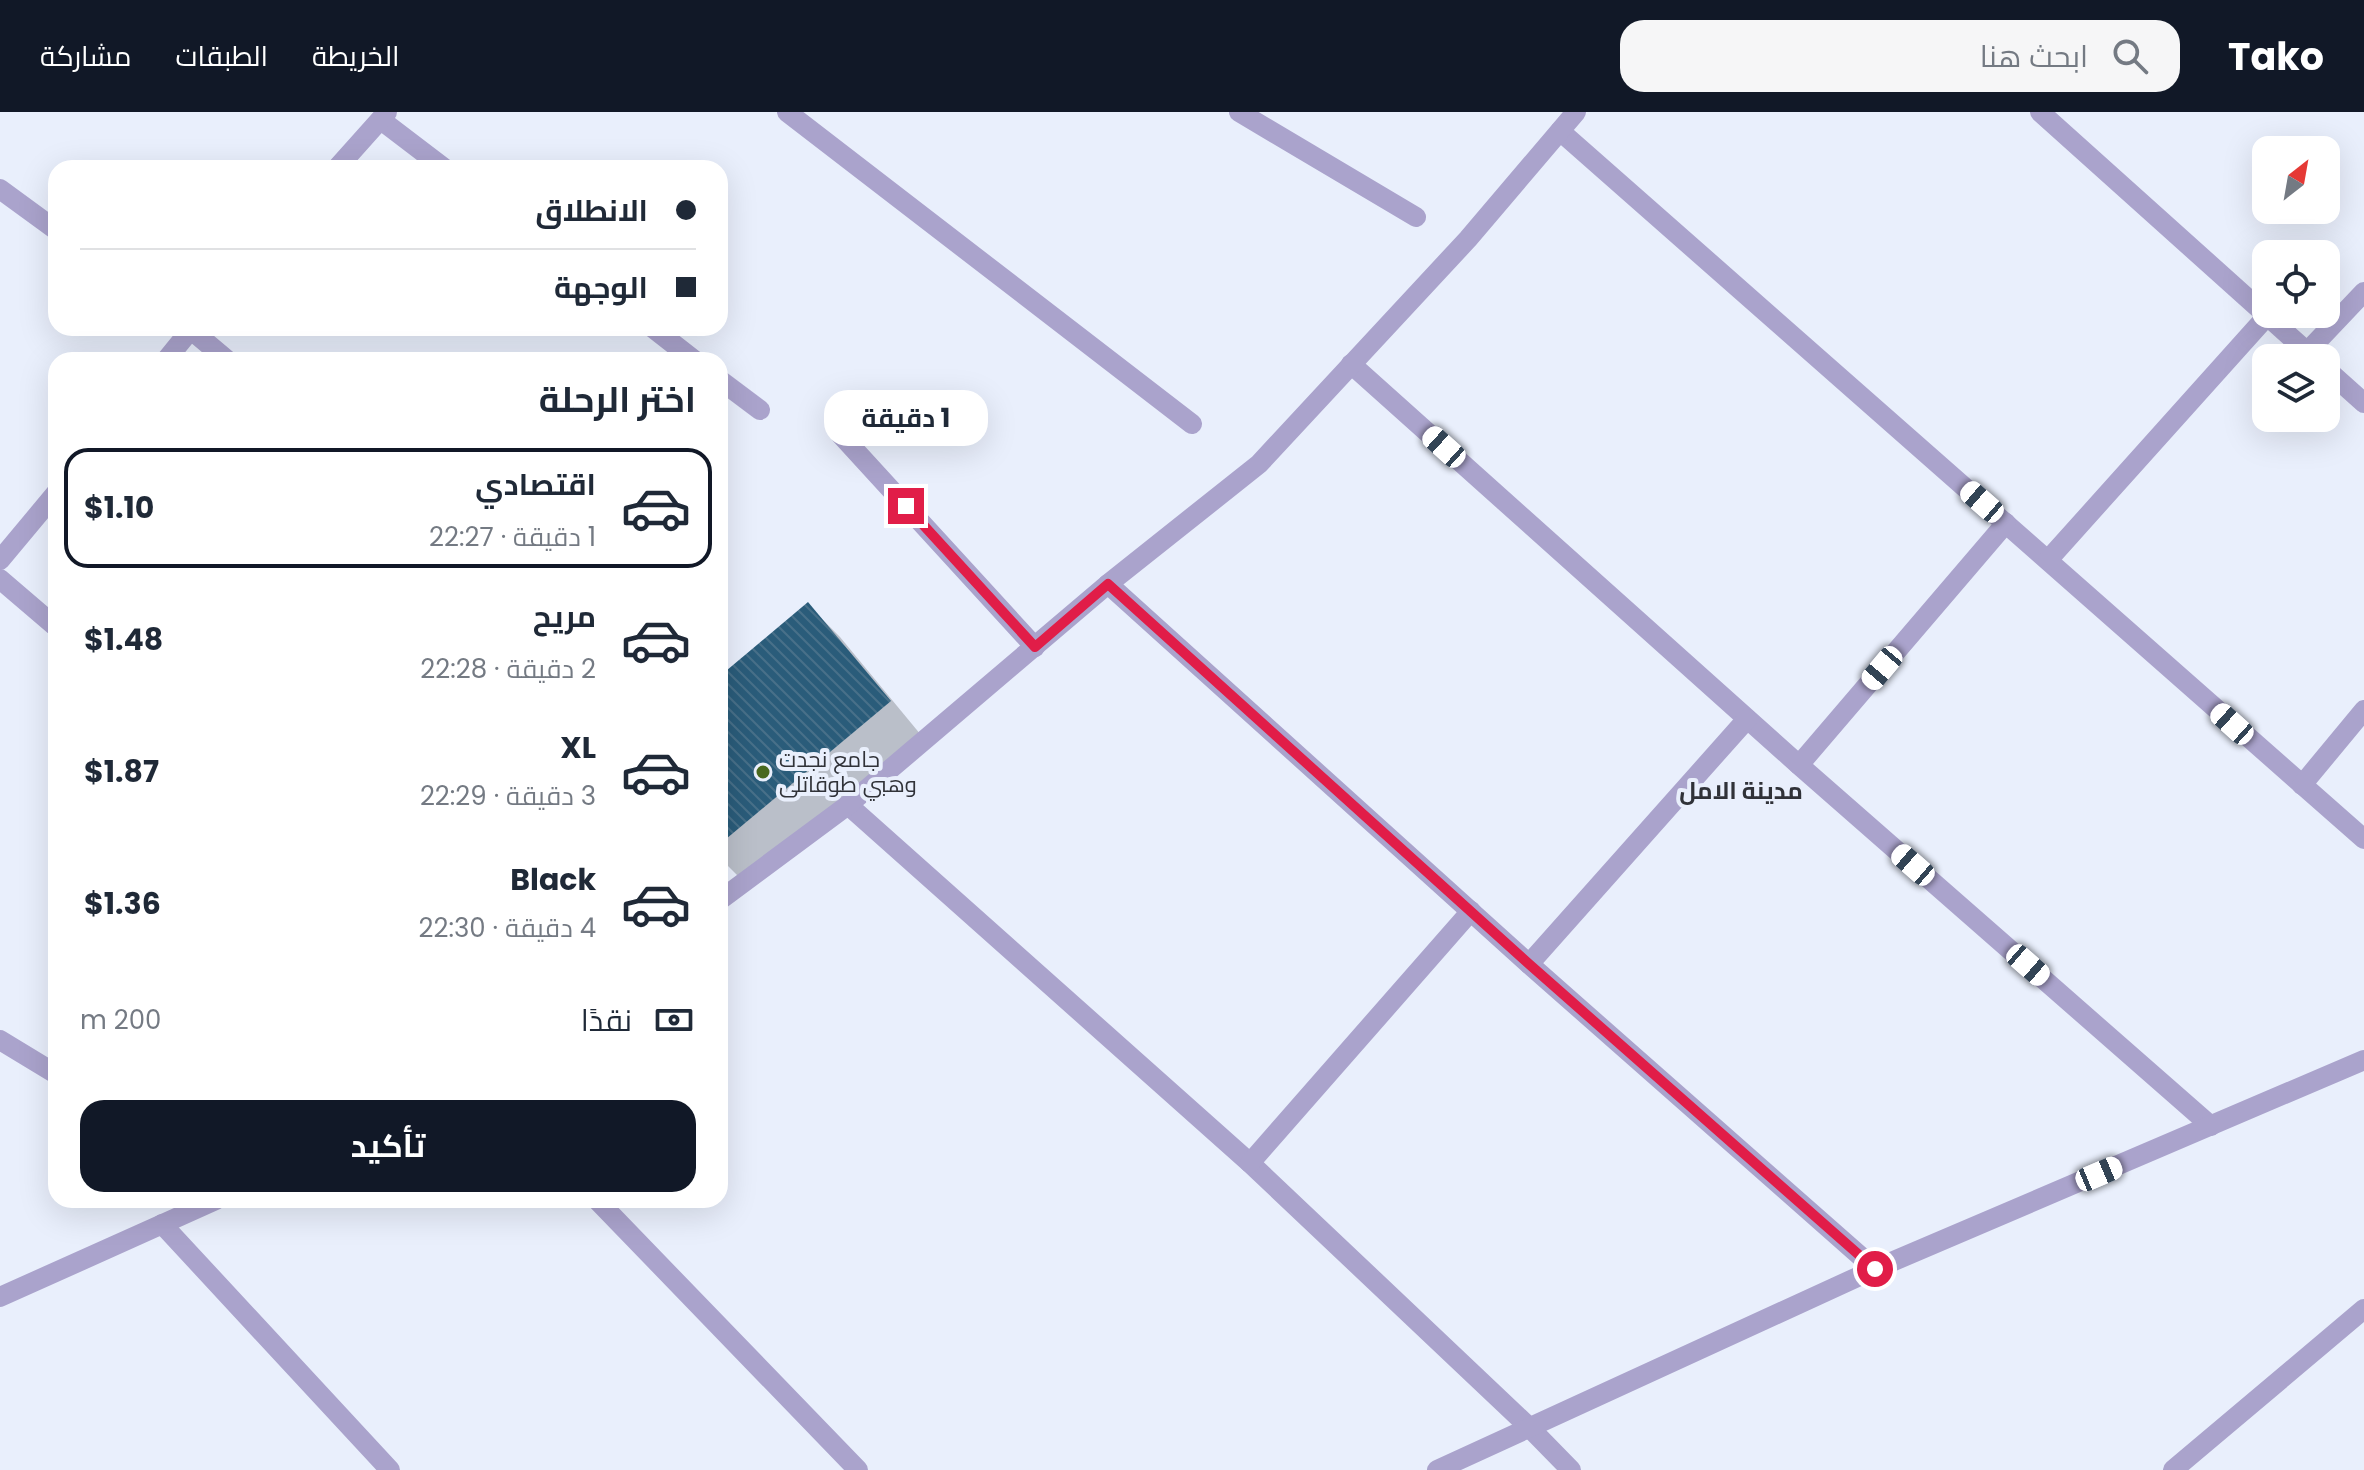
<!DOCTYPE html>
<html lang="ar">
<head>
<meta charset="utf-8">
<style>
	body { margin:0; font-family:Poppins,Cairo,sans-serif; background:#f6f6f7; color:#1f2937; direction:rtl; height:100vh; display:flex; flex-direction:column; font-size:30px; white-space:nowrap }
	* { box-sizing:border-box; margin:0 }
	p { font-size:26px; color:#747a83 }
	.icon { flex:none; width:44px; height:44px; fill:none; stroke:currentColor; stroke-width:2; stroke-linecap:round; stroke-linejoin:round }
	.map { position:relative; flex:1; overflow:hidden; direction:ltr }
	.sheet { position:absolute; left:48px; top:240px; width:680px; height:856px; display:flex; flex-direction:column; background:#fff; border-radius:24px; box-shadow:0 8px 32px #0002; direction:rtl }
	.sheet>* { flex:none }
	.hud { position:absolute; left:48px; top:48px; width:680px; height:176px; border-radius:24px; box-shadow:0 8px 32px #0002; direction:rtl; display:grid; align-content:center; height:176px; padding:0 32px; background:#fff }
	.needle { width:52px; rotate:31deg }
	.fabs { position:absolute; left:2252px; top:24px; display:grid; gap:16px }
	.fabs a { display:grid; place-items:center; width:88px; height:88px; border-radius:16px; background:#fff; box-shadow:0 8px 32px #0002; font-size:40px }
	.end { position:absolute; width:36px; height:36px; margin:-18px; border:10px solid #e11d48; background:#fff; box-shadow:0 0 0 4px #fff }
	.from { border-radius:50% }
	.bubble { position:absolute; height:56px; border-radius:24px; background:#fff; box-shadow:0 8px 32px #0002; font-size:26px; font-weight:700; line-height:56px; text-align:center; direction:rtl }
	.car { position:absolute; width:24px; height:48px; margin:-24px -12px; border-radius:10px; box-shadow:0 0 6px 2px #0007; background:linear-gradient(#fff 24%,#345 0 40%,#fff 0 76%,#345 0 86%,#fff 0) }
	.hud b { display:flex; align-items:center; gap:28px; height:76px; font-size:30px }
	.hud b+b { border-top:2px solid #e0e1e3 }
	.hud i { width:20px; height:20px; background:#1f2937 }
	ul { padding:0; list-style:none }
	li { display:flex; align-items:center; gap:24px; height:120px; margin:0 16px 12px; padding:0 16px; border:4px solid transparent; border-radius:24px }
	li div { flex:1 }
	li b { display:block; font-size:30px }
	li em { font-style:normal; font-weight:700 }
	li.active { border-color:#111827 }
	li>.icon { width:72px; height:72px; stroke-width:1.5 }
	h2 { padding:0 32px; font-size:36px; line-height:96px }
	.pay { display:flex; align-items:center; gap:20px; height:88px; padding:0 32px; font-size:30px }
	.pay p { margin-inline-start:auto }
	.button { display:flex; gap:16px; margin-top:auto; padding:16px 32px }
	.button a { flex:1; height:92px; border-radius:24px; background:#111827; color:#fff; font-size:32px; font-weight:700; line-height:92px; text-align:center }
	header { display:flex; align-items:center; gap:48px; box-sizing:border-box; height:112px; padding:0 40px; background:#111827; color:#fff }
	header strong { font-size:38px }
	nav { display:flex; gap:44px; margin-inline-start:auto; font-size:28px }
	.search { width:560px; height:72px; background:#f6f6f7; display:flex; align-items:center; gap:20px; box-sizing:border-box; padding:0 28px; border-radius:24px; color:#747a83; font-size:30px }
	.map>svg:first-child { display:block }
	.shadow { fill:#0003 }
	.building { fill:url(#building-back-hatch) }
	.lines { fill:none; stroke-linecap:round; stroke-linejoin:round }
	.lane { stroke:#aaa3cc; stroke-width:20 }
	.street { stroke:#aaa3cc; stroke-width:20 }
	.route { stroke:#e11d48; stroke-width:10 }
	.poi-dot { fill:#48681e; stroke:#e9effc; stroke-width:3 }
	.labels { text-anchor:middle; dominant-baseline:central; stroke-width:8; stroke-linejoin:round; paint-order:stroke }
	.poi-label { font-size:22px; fill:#303238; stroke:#e9effc; text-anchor:start }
	.neighbourhood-label { font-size:24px; font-weight:bold; fill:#303238; stroke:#e9effc }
</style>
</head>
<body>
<header>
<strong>Tako</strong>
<div class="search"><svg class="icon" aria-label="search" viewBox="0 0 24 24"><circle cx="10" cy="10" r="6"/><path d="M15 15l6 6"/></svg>ابحث هنا</div>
<nav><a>الخريطة</a><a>الطبقات</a><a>مشاركة</a></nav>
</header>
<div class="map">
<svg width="2364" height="1358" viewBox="0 0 2364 1358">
	<defs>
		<pattern id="building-back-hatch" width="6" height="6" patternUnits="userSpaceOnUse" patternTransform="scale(2)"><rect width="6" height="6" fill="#2a5c7a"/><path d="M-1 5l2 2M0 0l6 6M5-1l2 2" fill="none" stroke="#487089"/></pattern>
	</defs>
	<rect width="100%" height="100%" fill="#e9effc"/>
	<path class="shadow" d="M808,493L840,525L921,623L744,770L720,746V566Z"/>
	<path class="building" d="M808,490L891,589L720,732V564Z"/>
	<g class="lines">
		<path class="lane" d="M841,323L1035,535"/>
		<g class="street">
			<path d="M787,0L1192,312"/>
			<path d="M1239,0L1416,105"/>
			<path d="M2040,0L2314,246"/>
			<path d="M381,8L444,56"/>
			<path d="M1560,19L2364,727"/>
			<path d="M337,56L387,0"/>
			<path d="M0,77L56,118"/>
			<path d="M189,216L227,248"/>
			<path d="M653,216L694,248"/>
			<path d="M2307,240L2364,180"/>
			<path d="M166,248L192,216"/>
			<path d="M1351,252L1799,653L2211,1014"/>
			<path d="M2326,257L2364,291"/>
			<path d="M720,268L760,298"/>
			<path d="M0,448L56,381"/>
			<path d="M2048,448L2267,204"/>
			<path d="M0,467L56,515"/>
			<path d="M1108,472L1529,852L1875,1157"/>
			<path d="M1799,653L2006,411"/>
			<path d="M2302,673L2364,598"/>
			<path d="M848,693L1250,1051L1529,1315L1571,1358"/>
			<path d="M720,788L848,693L1108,472L1259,352L1468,127L1576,0"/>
			<path d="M1529,852L1747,607"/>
			<path d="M0,928L56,962"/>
			<path d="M1250,1051L1471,799"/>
			<path d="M597,1088L858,1358"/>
			<path d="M162,1112L390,1358"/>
			<path d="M0,1185L216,1088"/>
			<path d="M1437,1358L1875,1157L2364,948"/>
			<path d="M2173,1358L2364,1197"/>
		</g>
	</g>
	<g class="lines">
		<path class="route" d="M906,394L1035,535L1108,472L1529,852L1875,1157"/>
	</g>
	<circle class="poi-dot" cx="763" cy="660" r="8"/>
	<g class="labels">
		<g class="poi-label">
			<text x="779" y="647">جامع نجدت<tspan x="779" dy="25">وهبي طوقاتلى</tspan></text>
		</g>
		<g class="neighbourhood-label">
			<text x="1741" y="678">مدينة الامل</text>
		</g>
	</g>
</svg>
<div class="fabs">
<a><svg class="needle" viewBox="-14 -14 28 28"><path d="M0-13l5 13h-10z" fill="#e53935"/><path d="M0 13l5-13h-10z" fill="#747a83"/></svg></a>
<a><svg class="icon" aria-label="locate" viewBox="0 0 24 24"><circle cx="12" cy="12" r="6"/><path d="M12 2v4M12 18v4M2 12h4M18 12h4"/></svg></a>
<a><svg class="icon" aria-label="layers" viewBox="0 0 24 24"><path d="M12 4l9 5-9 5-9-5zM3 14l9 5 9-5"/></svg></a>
</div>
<i class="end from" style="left:1875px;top:1157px"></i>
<i class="end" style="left:906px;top:394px"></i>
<div class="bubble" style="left:824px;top:278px;width:164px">1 دقيقة</div>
<i class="car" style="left:1444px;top:335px;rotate:312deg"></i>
<i class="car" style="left:1982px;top:390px;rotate:311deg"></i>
<i class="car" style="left:1882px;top:556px;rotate:220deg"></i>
<i class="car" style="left:2232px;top:612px;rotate:312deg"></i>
<i class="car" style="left:1913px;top:753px;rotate:311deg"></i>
<i class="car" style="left:2028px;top:853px;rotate:131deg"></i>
<i class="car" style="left:2099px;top:1062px;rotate:67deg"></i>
<div class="hud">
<b><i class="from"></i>الانطلاق</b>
<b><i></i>الوجهة</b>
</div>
<section class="sheet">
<h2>اختر الرحلة</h2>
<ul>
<li class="active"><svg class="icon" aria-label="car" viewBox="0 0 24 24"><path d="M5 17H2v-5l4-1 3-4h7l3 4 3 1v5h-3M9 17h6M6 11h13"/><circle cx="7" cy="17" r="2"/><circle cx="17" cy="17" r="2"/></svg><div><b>اقتصادي</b><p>1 دقيقة · 22:27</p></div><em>$1.10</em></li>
<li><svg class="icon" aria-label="car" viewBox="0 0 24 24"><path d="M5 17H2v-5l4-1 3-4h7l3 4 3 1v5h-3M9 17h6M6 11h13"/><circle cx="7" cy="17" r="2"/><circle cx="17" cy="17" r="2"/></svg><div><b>مريح</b><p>2 دقيقة · 22:28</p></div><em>$1.48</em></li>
<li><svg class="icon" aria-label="car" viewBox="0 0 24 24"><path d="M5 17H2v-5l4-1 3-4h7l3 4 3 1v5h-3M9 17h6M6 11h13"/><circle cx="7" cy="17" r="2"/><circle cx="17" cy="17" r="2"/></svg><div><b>XL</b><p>3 دقيقة · 22:29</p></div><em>$1.87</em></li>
<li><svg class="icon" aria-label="car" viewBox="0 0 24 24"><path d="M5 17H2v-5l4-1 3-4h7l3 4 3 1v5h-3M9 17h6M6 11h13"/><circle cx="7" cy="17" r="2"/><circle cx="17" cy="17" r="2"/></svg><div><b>Black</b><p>4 دقيقة · 22:30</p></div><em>$1.36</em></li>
</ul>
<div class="pay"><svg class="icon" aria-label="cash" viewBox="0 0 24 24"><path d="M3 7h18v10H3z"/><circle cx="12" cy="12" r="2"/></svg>نقدًا<p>200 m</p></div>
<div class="button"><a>تأكيد</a></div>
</section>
</div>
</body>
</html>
